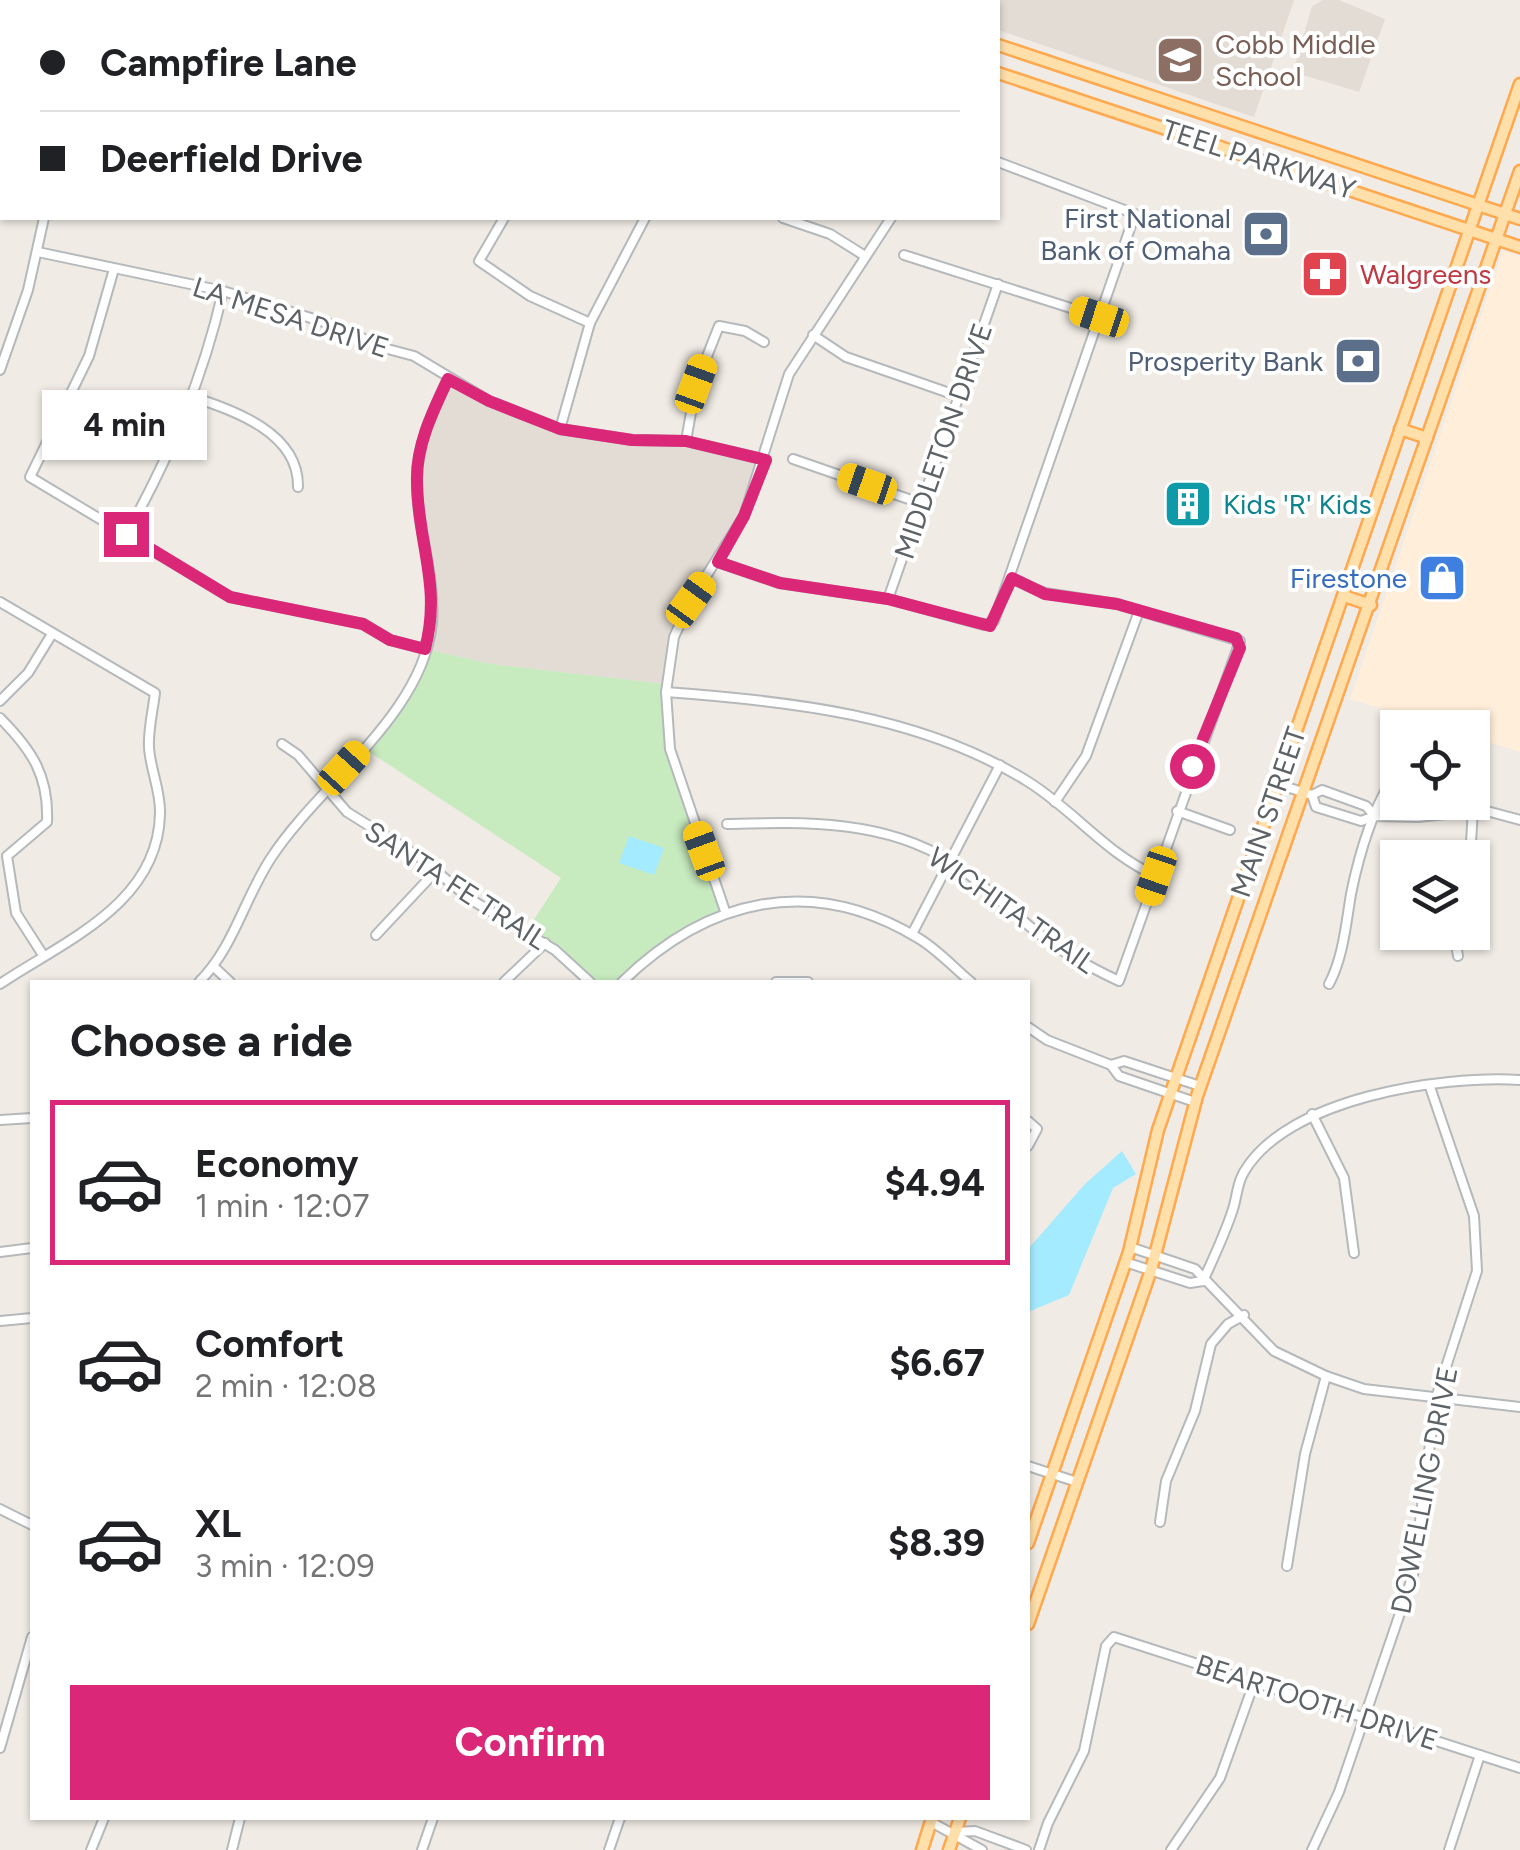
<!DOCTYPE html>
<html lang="en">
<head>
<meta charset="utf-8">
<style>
	body { margin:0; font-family:Figtree,sans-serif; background:#f2f2f2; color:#202124; height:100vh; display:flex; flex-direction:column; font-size:38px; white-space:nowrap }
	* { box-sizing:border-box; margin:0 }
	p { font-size:32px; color:#757577 }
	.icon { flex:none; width:55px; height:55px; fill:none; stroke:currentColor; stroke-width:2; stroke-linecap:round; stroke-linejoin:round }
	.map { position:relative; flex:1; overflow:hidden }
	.details { position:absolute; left:30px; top:980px; width:1000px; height:840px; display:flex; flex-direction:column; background:#fff; border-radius:0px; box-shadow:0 2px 8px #0004 }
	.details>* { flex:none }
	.hud { position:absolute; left:0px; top:0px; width:1000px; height:220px; box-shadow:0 2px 8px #0004; display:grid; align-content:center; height:220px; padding:0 40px; background:#fff }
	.tools { position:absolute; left:1380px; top:710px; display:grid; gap:20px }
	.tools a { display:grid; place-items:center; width:110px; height:110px; border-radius:0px; background:#fff; box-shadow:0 2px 8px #0004; font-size:50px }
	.end { position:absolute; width:45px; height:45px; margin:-22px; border:12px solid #db2777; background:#fff; box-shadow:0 0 0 5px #fff }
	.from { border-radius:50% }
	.bubble { position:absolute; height:70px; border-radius:0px; background:#fff; box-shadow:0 2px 8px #0004; font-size:32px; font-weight:700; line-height:70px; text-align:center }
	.car { position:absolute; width:30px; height:60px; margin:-30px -15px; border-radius:12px; box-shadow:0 0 8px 2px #0007; background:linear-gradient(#f5c518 24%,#345 0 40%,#f5c518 0 76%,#345 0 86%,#f5c518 0) }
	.hud b { display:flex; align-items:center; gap:35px; height:95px; font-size:38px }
	.hud b+b { border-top:2px solid #e0e0e0 }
	.hud i { width:25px; height:25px; background:#202124 }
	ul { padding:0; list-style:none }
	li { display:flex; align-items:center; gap:30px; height:165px; margin:0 20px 15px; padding:0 20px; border:5px solid transparent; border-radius:0px }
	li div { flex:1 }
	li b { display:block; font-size:38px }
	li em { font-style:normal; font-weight:700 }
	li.active { border-color:#db2777 }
	li>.icon { width:90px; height:90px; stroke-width:1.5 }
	h2 { padding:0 40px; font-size:45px; line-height:120px }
	.cta { display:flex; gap:20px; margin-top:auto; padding:20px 40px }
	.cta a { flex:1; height:115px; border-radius:0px; background:#db2777; color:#fff; font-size:40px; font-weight:700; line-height:115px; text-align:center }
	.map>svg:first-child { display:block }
	.commercial { fill:#ffeeda }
	.education { fill:#e2dcd4 }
	.green { fill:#c7eabe }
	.water { fill:#a5ebff }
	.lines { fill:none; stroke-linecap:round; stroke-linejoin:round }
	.minor-casing { stroke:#b5b9bc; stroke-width:12 }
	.major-casing { stroke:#ffa84e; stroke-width:15 }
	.minor { stroke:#fff; stroke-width:8 }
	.major { stroke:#ffdfaa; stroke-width:10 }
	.route { stroke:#db2777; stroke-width:12 }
	.labels { text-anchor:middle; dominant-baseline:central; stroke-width:8; stroke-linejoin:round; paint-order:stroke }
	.education-label { font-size:28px; fill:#785e54; stroke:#fff; text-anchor:start }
	.street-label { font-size:28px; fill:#5c6266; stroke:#fff }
	.service-label { font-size:28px; fill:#4e5e75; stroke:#fff; text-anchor:end }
	.health-label { font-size:28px; fill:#be3a42; stroke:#fff; text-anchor:start }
	.culture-label { font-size:28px; fill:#0d838f; stroke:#fff; text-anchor:start }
	.shop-label { font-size:28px; fill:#366cbe; stroke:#fff; text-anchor:end }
</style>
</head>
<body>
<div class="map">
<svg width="1520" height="1850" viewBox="0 0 1520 1850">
	<rect width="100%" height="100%" fill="#f0ebe4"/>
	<path class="commercial" d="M1503,251L1520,256V752L1473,737L1472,728L1443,727L1350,699Z"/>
	<g class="education">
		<path d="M921,0H1294L1254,117L998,30V2Z"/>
		<path d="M1323,0H1339L1385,19L1359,92L1293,72L1312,6Z"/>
		<path d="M448,379L560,429L602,437L686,441L766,460L744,516L691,600L674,636L666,684L491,664L425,649L432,624L420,454Z"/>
	</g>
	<path class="green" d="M425,649L491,664L666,684L670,749L725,911L685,931L622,982H590L566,959L526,932L561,878L362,747L397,707Z"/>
	<g class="water">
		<path d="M629,836L664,848L654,875L619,863Z"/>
		<path d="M1122,1151L1136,1174L1113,1188L1069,1295L1028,1312V1249L1085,1184Z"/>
	</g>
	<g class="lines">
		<g class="minor-casing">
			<g id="minor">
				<path d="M48,2V0"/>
				<path d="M118,2V0"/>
				<path d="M228,2V0"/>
				<path d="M485,2L486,0"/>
				<path d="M0,55L2,53"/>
				<path d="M0,183H2"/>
				<path d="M504,218L479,261L530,296L590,323"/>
				<path d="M783,218L830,234L865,256"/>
				<path d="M38,252L223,291L340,327L380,347L414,356L489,401L560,429L632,440L686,441L766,460"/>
				<path d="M904,255L1099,317"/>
				<path d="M114,269L89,356L30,477L230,597L363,624L390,640L425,649"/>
				<path d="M813,335L846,357L958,396"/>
				<path d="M0,370L28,290L44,218"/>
				<path d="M193,397C235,411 299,433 298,487"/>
				<path d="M560,429L590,323L645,218"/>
				<path d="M686,441L696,384L719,326L745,331L764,342"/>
				<path d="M793,459L920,503"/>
				<path d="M126,535C170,456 203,379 223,291"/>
				<path d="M718,562L779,583L888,599L984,625L994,621L1135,214L998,162"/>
				<path d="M888,599L998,284"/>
				<path d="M0,602L155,693C153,710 148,730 149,747C150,769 161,791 160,814C158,904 64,941 0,984"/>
				<path d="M666,692C790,701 920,715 1027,781C1074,810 1105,853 1156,876"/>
				<path d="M0,701L28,673L52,634"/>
				<path d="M0,718C32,750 49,776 47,822L7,856L16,913L43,955"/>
				<path d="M282,744L298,755L347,812L419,857L470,899L555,950L590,982"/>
				<path d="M1277,784L1312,795L1322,790L1366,806L1375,816"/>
				<path d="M1312,795L1316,807L1361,821L1375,816L1418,817L1483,810L1520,820"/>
				<path d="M1055,802L1086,756L1139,611"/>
				<path d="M1177,811L1230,830"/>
				<path d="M727,824C802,822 884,819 951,862C981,881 1006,907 1034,930C1059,950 1089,967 1119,981L1240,641L1117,604L1045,593L1012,579"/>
				<path d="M1470,858L1473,810"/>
				<path d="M725,911L670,749L666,692L674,637L691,600L744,516L789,374L891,218"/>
				<path d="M1454,932L1458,956"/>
				<path d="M912,934L1000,765"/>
				<path d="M376,935L436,871"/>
				<path d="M214,967L230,982"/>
				<path d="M199,982C234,947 244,899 271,858C319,784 423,715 432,623C436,574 416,528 417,480C417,443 433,411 448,379"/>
				<path d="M504,982L545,943"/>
				<path d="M622,982C707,899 811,873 918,938C937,949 954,968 971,982"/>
				<path d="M776,982H808"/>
				<path d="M1329,984C1343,958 1346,924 1351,894C1359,854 1374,803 1398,771"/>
				<path d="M1028,1027L1047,1040L1111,1065L1119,1076L1195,1102"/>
				<path d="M1111,1065L1124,1061L1200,1086"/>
				<path d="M1312,1114L1344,1178L1354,1253"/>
				<path d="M0,1120L32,1118"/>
				<path d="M1028,1121L1037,1129L1028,1146"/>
				<path d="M1130,1247L1195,1269L1274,1351L1326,1376L1364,1389L1520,1407"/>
				<path d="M0,1252L32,1248"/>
				<path d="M1125,1262L1190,1283L1203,1281"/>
				<path d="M1203,1281C1214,1257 1225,1234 1233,1209C1237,1197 1237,1183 1244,1172C1287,1098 1441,1075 1520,1080"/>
				<path d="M0,1321L32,1318"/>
				<path d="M1028,1466L1077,1482"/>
				<path d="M0,1509L32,1525"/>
				<path d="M1160,1522L1166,1481L1195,1411L1211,1344L1228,1324L1244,1315"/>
				<path d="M1287,1566L1305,1454L1326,1376"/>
				<path d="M0,1748L32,1637"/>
				<path d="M931,1822L982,1850"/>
				<path d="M955,1832L975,1831L1026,1850"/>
				<path d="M91,1850L104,1818"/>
				<path d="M232,1850L240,1818"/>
				<path d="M422,1850L433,1818"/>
				<path d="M609,1850L620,1818"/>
				<path d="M1039,1850L1048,1823L1084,1751L1106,1646L1114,1637L1520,1768"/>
				<path d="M1171,1850L1220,1778L1254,1683"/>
				<path d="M1312,1850L1339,1792L1413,1575L1436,1398L1477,1271L1474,1216L1430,1087"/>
				<path d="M1449,1850L1480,1755"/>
			</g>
		</g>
		<g class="major-casing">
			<g id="major">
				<path d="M777,0L784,2"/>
				<path d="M865,0L872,2"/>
				<path d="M998,45L1520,219"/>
				<path d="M998,73L1520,247"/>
				<path d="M1400,429L1427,438"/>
				<path d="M1344,596L1371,605"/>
				<path d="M1028,1543L1129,1252L1158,1130L1520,84"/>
				<path d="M1028,1624L1151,1270L1197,1096L1520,171"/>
				<path d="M922,1850L932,1818"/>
				<path d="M949,1850L960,1818"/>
			</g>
		</g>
		<use href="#minor" class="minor"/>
		<use href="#major" class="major"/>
	</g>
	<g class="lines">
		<path class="route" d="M126,534L230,597L363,624L390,640L425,649C442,586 417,541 417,481C416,445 433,411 448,379L489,401L560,429L632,440L686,441L766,460L744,516L718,562L780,583L888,599L990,626L1012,578L1045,594L1117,604L1236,638L1240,648L1192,766"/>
	</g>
	<defs>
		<g id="school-square" transform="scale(2.5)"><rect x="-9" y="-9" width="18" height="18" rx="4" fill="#8d6e63" stroke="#fff"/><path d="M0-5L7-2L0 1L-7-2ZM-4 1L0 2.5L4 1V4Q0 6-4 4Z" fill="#fff"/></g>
		<g id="bank-square" transform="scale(2.5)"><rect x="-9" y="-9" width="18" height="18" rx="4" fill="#5c6f8a" stroke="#fff"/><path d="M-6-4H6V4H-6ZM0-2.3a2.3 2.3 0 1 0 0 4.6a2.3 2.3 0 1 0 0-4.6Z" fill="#fff"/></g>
		<g id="pharmacy-square" transform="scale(2.5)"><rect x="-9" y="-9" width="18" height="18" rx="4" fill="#e0444e" stroke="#fff"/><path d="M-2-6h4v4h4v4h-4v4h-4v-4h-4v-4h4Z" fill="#fff"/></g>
		<g id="building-square" transform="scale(2.5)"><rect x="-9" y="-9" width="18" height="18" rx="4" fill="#0f9aa8" stroke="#fff"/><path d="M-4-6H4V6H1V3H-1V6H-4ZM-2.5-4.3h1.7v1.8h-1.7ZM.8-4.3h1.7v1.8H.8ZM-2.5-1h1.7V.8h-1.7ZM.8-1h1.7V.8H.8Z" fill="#fff"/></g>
		<g id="shop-square" transform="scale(2.5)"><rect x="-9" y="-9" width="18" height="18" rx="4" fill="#3f7fe0" stroke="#fff"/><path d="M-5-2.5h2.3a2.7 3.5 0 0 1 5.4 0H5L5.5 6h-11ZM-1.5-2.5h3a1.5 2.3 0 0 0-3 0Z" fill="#fff"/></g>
	</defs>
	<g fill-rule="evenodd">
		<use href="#school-square" x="1180" y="60"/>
		<use href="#bank-square" x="1266" y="234"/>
		<use href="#pharmacy-square" x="1325" y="274"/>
		<use href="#bank-square" x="1358" y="361"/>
		<use href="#building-square" x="1188" y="504"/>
		<use href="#shop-square" x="1442" y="578"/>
	</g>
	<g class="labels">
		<g class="education-label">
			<text x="1215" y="44">Cobb Middle<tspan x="1215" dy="32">School</tspan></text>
		</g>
		<g class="street-label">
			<text transform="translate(1259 159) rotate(18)">TEEL PARKWAY</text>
			<text transform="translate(291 317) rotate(18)">LA MESA DRIVE</text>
			<text transform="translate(943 441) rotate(-71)">MIDDLETON DRIVE</text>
			<text transform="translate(1268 812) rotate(-71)">MAIN STREET</text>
			<text transform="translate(456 885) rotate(33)">SANTA FE TRAIL</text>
			<text transform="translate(1012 910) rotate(35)">WICHITA TRAIL</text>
			<text transform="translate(1424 1490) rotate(-79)">DOWELLING DRIVE</text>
			<text transform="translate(1317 1702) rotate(18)">BEARTOOTH DRIVE</text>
		</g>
		<g class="service-label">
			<text x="1231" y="218">First National<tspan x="1231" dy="32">Bank of Omaha</tspan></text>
			<text x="1323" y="361">Prosperity Bank</text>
		</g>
		<g class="health-label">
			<text x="1360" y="274">Walgreens</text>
		</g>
		<g class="culture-label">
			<text x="1223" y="504">Kids 'R' Kids</text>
		</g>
		<g class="shop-label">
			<text x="1407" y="578">Firestone</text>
		</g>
	</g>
</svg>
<div class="tools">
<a><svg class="icon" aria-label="locate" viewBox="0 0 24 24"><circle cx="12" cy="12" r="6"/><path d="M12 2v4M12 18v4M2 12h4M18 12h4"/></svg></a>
<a><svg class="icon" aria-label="layers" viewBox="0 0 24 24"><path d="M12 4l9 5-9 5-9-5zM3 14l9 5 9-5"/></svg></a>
</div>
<i class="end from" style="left:1192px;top:766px"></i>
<i class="end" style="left:126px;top:534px"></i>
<div class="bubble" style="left:42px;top:390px;width:165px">4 min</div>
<i class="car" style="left:1099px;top:317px;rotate:288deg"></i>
<i class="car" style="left:696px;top:384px;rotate:20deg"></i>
<i class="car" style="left:867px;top:484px;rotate:289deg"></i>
<i class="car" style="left:691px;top:600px;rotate:36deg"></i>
<i class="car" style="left:344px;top:768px;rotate:42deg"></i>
<i class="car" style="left:704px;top:851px;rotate:340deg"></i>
<i class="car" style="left:1156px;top:876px;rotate:199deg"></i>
<div class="hud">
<b><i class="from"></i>Campfire Lane</b>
<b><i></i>Deerfield Drive</b>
</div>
<section class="details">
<h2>Choose a ride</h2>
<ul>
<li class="active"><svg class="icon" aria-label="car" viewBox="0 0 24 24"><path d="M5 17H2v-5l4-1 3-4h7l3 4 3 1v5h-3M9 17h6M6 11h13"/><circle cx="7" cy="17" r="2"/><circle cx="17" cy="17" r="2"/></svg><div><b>Economy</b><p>1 min · 12:07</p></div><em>$4.94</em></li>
<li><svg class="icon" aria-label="car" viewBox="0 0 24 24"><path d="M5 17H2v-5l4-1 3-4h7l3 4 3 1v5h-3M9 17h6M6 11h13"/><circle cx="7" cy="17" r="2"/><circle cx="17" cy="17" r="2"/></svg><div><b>Comfort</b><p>2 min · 12:08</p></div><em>$6.67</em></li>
<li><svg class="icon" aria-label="car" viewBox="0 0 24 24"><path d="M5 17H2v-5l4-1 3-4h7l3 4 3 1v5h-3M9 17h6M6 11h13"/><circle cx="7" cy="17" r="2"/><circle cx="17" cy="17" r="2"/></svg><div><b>XL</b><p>3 min · 12:09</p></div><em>$8.39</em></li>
</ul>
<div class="cta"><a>Confirm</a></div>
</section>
</div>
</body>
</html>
